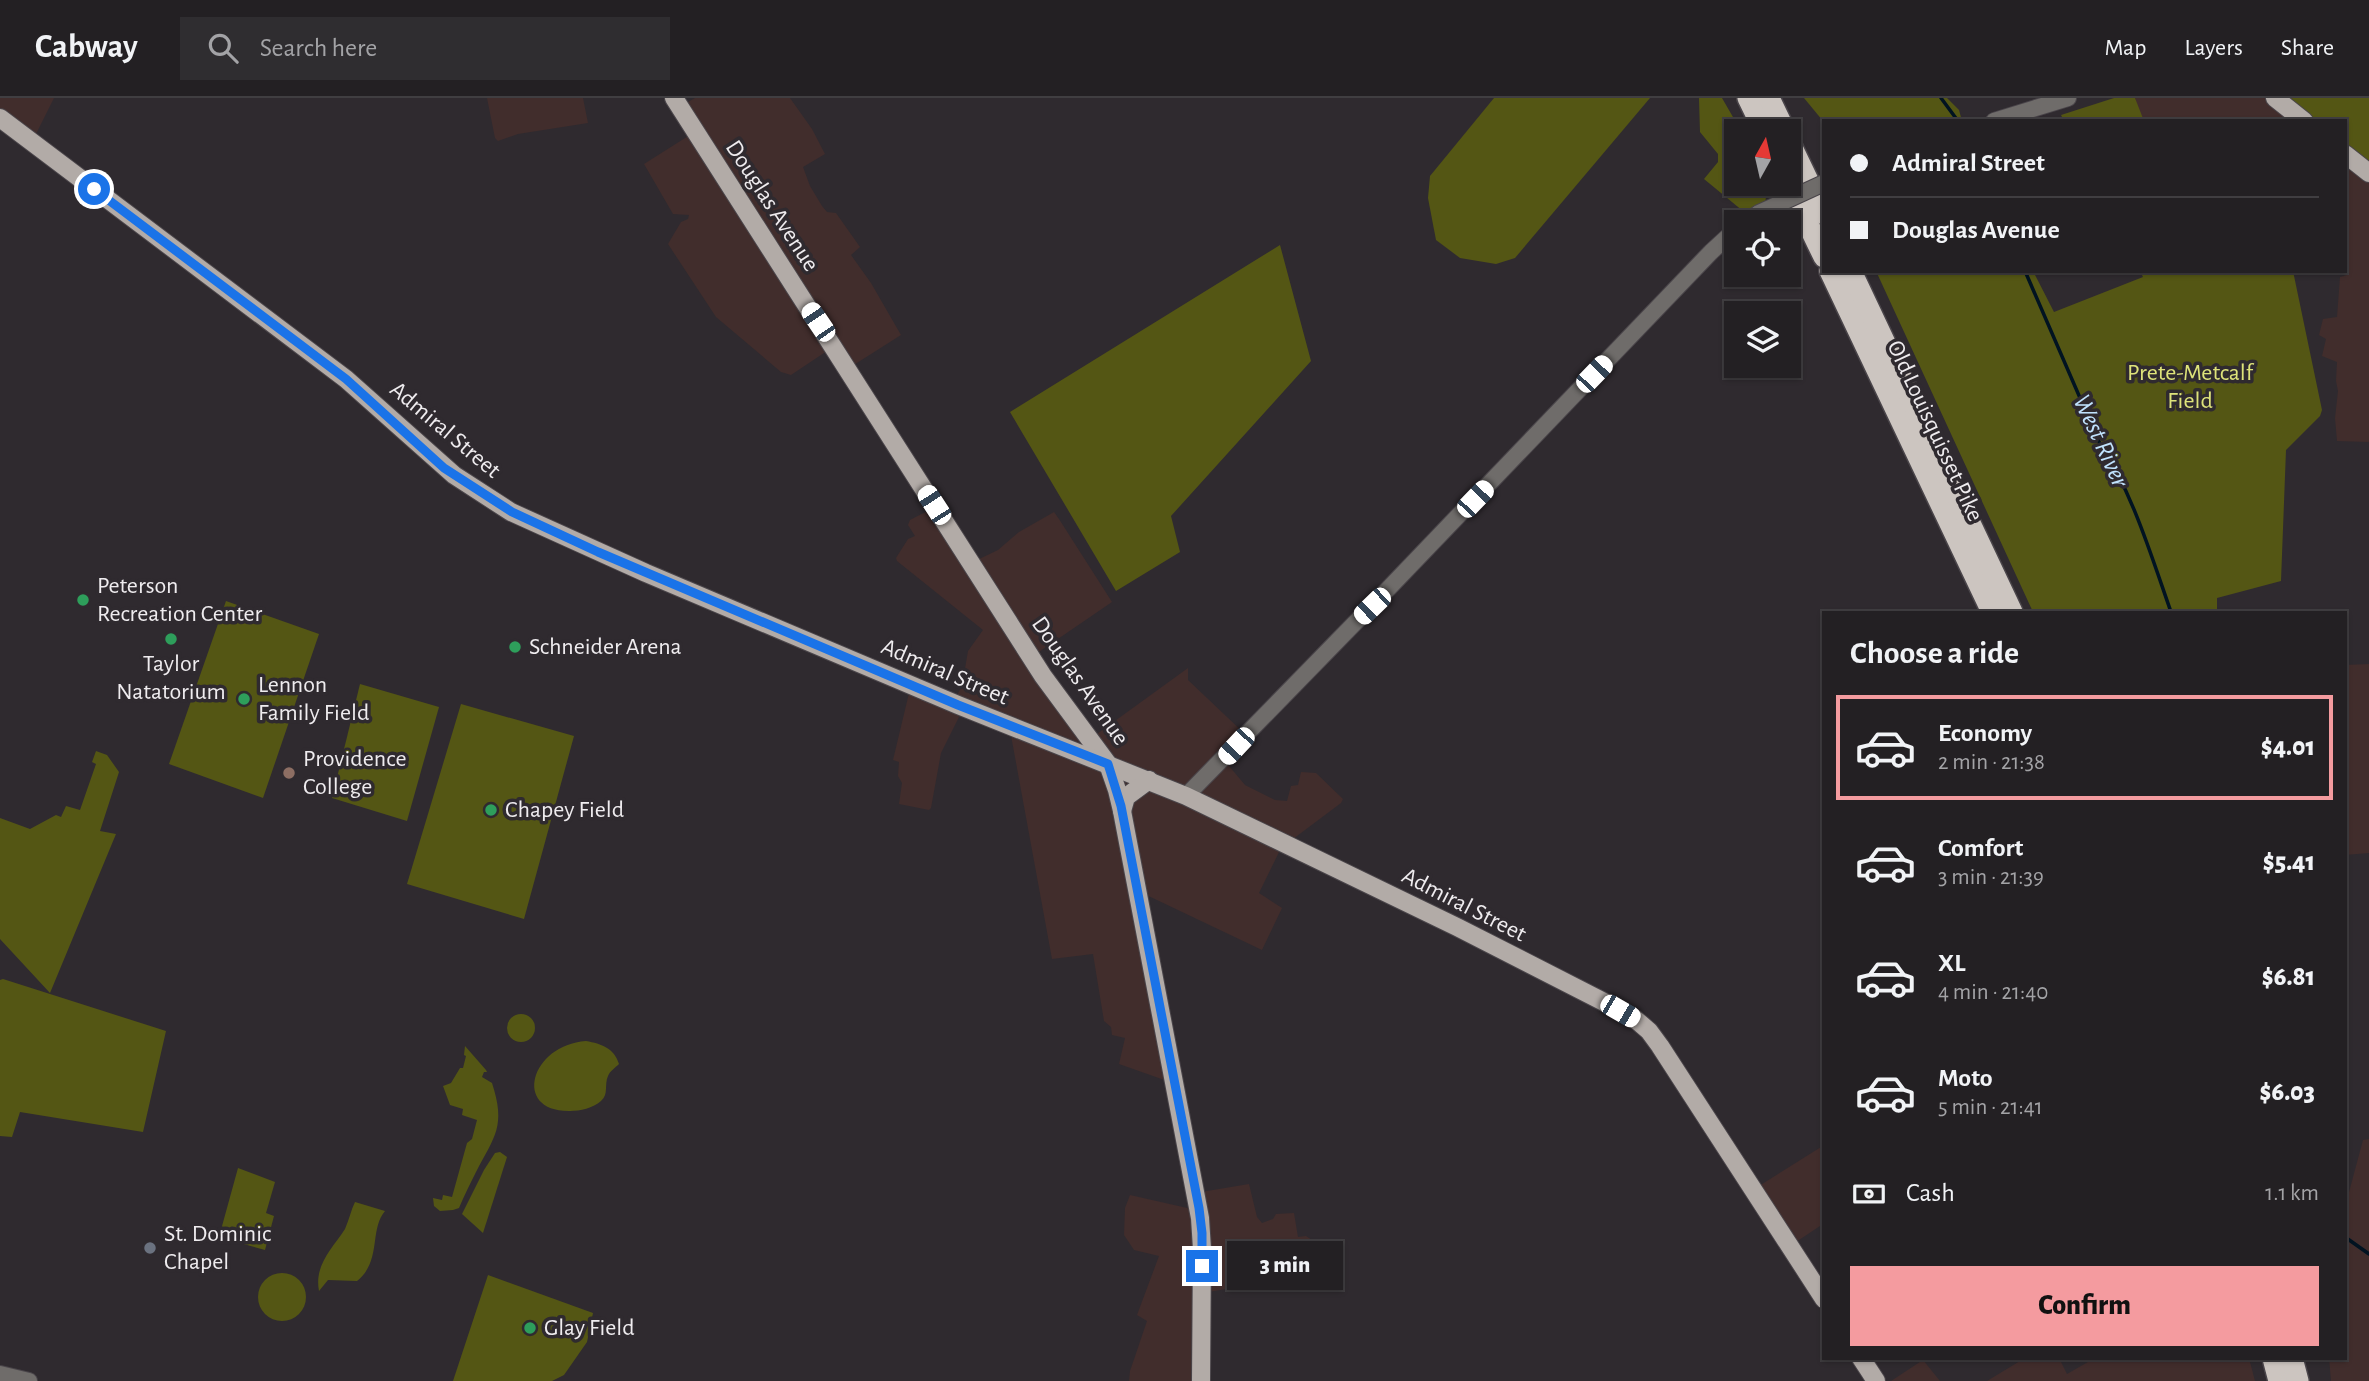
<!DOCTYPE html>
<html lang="en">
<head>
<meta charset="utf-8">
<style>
	body { margin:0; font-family:"Alegreya Sans",sans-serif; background:#2f2d30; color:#f1f3f6; height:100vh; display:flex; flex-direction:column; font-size:26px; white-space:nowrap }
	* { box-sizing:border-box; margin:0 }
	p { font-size:23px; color:#a3a3a6 }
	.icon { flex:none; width:38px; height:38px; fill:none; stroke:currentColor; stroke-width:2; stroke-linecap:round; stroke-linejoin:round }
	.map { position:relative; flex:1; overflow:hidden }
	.sheet { position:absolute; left:1822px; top:513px; width:525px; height:749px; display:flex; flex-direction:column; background:#232023; border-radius:0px; box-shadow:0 2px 5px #0004,0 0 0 2px #403e41 }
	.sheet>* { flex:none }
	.guide { position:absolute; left:1822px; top:21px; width:525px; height:154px; border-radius:0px; box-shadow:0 2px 5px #0004,0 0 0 2px #403e41; display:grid; align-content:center; height:154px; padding:0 28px; background:#232023 }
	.needle { width:46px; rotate:8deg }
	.controls { position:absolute; left:1724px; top:21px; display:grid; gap:14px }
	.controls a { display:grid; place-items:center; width:77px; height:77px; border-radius:0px; background:#232023; box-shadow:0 2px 5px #0004,0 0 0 2px #403e41; font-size:35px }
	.end { position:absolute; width:32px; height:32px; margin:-16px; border:9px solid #1a73e8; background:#fff; box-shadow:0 0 0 4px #fff }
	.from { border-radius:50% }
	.bubble { position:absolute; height:49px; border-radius:0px; background:#232023; box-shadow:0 2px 5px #0004,0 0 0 2px #403e41; font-size:23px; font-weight:800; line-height:49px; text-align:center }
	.car { position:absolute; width:21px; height:42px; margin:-21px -10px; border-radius:9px; box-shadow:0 0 5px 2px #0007; background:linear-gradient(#fff 24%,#345 0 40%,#fff 0 76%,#345 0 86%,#fff 0) }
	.guide b { display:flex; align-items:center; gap:24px; height:66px; font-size:26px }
	.guide b+b { border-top:2px solid #403e41 }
	.guide i { width:18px; height:18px; background:#f1f3f6 }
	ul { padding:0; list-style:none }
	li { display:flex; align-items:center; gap:21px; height:105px; margin:0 14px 10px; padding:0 14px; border:4px solid transparent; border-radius:0px }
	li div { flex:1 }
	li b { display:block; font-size:26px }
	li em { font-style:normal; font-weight:800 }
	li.selected { border-color:#f49b9f }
	li>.icon { width:63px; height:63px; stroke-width:1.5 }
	h2 { padding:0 28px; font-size:32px; line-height:84px }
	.pay { display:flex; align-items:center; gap:18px; height:77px; padding:0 28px; font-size:26px }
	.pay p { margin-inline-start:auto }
	.primary-button { display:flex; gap:14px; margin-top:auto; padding:14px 28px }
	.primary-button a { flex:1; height:80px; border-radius:0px; background:#f49b9f; color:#111; font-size:28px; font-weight:800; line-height:80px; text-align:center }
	header { display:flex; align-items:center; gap:42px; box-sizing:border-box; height:98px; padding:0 35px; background:#232023; border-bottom:2px solid #403e41 }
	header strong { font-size:33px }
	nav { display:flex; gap:38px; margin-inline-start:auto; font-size:24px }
	.search { width:490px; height:63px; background:#2f2d30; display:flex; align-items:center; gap:18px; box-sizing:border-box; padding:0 24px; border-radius:0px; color:#a3a3a6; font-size:26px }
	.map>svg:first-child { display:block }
	.commercial { fill:#412d2c }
	.green { fill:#545614 }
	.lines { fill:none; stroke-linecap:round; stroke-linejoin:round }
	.stream { stroke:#011321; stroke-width:3.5 }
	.minor-casing { stroke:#4a454a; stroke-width:18 }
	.major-casing { stroke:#4a454a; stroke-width:20 }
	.highway-casing { stroke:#4a454a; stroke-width:24 }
	.minor { stroke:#6f6c6a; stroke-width:16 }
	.major { stroke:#b2aba7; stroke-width:18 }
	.highway { stroke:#ccc5c0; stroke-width:21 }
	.minor-bridge-casing { stroke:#4a454a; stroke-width:18; stroke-linecap:butt }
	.minor-bridge { stroke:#6f6c6a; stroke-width:16 }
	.route { stroke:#1a73e8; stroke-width:9 }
	.leisure-dot { fill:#2e9e5b; stroke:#2f2a2f; stroke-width:2.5 }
	.education-dot { fill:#8d6e63; stroke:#2f2a2f; stroke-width:2.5 }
	.worship-dot { fill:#6b7280; stroke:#2f2a2f; stroke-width:2.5 }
	.labels { text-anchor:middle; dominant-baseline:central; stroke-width:7; stroke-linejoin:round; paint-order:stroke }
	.street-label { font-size:24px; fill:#efecef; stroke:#2f2a2f }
	.park-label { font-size:24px; fill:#dee37a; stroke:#2f2a2f }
	.poi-label { font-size:24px; fill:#efecef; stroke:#2f2a2f; text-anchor:start }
	.water-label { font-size:26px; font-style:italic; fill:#c1e3fe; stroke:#2f2a2f }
</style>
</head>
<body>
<header>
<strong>Cabway</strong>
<div class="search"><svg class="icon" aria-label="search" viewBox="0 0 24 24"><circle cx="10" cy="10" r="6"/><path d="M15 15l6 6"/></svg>Search here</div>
<nav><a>Map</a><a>Layers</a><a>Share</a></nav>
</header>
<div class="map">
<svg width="2369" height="1283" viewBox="0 0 2369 1283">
	<rect width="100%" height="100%" fill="#2f2a2f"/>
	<g class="commercial">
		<path d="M0,0H54L33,42L0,24Z"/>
		<path d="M487,0H583L588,25L518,36L498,43L495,40Z"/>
		<path d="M695,0H790L812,31L825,56L803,69L810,88L822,108L827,114L836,115L860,149L851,157L871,185L901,237L849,270L833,249L791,277L781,274L716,219L668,146L681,124L688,121L689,117L673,116L644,66L693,35L681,8Z"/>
		<path d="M2135,0H2267L2296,23H2140Z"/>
		<path d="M2345,60L2369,78V344L2337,343L2335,320L2338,293L2336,283L2337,264L2322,258L2326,241L2319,237L2323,221L2337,219L2340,179L2347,177L2344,173Z"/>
		<path d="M935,409L975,463L998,452L1019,434L1054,414L1059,421L1112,504L1033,558L1090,641L1188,570V582L1246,637L1224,662L1245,687L1275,702L1287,703L1291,688L1298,687L1301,674L1316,675L1343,701L1341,705L1281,750L1259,795L1282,810L1262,852L1138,793L1170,984L1119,966L1125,940L1112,937L1111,929L1104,923L1093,856L1052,861L1010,632L962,613L941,655L931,710L929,712L899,706L902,685L898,678L899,664L893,662L909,595L952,606L962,588L968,553L983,532L897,463L896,460L908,441L915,438L908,427L910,422Z"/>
		<path d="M2369,566V755L2345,757V567Z"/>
		<path d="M2369,1041V1283H2331L2329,1260H2345V1109L2363,1042Z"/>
		<path d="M1821,1049L1823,1050V1126L1790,1148L1759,1088Z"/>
		<path d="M1249,1086L1257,1119L1262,1125L1273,1121L1276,1116L1294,1115L1298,1139L1306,1138L1312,1142L1318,1176L1202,1195L1200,1283H1129L1130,1273L1147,1223L1137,1217L1159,1158L1134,1152L1124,1137L1125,1110L1130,1097L1196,1112L1195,1095Z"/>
		<path d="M2025,1260H2059L2067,1276L2095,1260H2249L2255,1283H1987Z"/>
		<path d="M1923,1262L1940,1283H1891Z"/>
	</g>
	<g class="green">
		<path d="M1494,0H1650L1515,160L1496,166L1460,160L1436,142L1428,100L1430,78Z"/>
		<path d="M1699,0H1722L1741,33H1736V86H1767L1765,110L1749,118L1704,81L1718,64V56L1700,34Z"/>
		<path d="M1804,0H1947L1959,12L1962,23H1823Z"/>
		<path d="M2114,0H2135L2144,23H2064L2061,17Z"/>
		<path d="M2282,0H2369V71L2345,51V23H2310Z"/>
		<path d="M1280,147L1311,263L1171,418L1180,454L1116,493L1010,314Z"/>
		<path d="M1876,173H2033L2054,214L2143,179L2140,173H2293L2322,312L2320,318L2286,352L2281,483L2217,500V514H2033Z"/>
		<path d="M226,503L319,536L263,700L169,666Z"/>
		<path d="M360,586L439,609L407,723L332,700Z"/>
		<path d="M461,606L574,638L524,821L407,786Z"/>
		<path d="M96,653L107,657L119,674L100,733L116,736L50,895L0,841V720L30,731L56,717L61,719L66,708L80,712L96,666L92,664Z"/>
		<path d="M3,881L166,933L143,1034L20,1014L12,1039L0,1038V882Z"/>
		<circle cx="521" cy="930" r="14"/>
		<path d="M586,943C602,946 614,950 619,966C615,970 610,973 608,978C604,987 609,996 601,1003C593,1010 580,1013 570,1013C512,1014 530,947 586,943Z"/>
		<path d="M465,948L486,972L487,974H484L482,979L492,985C506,1028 495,1038 476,1074C470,1086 464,1098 459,1110L453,1112L440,1113L434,1108L433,1100L442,1102L443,1097L452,1099L467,1045L472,1041L477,1022L462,1017L463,1011L450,1007L443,988L451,985L460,970H463L466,958L464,957Z"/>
		<path d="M500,1054L507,1059L483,1135L462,1116L484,1072L495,1055Z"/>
		<path d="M238,1070L275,1084L266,1115L274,1118L265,1152L219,1139Z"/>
		<path d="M355,1104L385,1113C369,1132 382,1163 357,1183L328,1182L319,1193C314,1167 332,1151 345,1131C349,1122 351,1112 355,1104Z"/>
		<circle cx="282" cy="1199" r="24"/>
		<path d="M488,1177L593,1215L587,1244L564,1277L552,1283H453Z"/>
	</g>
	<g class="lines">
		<g class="stream">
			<path d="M1941,0L1958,23"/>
			<path d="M2025,173L2100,346C2132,393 2152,460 2171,514"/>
			<path d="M2345,1139L2369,1156"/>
		</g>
		<g class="minor-casing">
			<g id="minor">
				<path d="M1994,23L2068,0"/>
				<path d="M1746,124L1759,115"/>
				<path d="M1186,698L1388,491L1711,154L1736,131"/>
				<path d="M0,1276L29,1283"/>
			</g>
		</g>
		<g class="major-casing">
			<g id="major">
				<path d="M674,0L1043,578L1108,666L1117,692L1122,713L1200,1120L1202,1151L1201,1283"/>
				<path d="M2275,0L2304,23"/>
				<path d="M0,20L346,281L454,377L511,414L646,475L958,607L1186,698L1457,829L1604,904L1635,921L1649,933L1660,948L1824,1201"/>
				<path d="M2345,56L2369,75"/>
				<path d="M1122,713L1126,699L1149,682"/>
				<path d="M1861,1260L1876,1283"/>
			</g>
		</g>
		<g class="highway-casing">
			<g id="highway">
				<path d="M1748,0L1764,33"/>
				<path d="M1769,0L1785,33"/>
				<path d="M1788,41L1824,116"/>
				<path d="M1788,85L1824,159"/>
				<path d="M1830,173L1992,514"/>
				<path d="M1851,173L2012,514"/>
				<path d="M2273,1260L2279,1283"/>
				<path d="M2292,1260L2298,1283"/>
			</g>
		</g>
		<use href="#minor" class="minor"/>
		<use href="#major" class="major"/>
		<use href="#highway" class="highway"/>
		<g class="minor-bridge-casing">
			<path id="minor-bridge" d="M1759,115L1824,85"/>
		</g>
		<use href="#minor-bridge" class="minor-bridge"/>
	</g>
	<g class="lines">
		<path class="route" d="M94,91L346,281L444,370L512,414L598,454L958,607L1108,666L1121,708L1199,1110L1202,1135V1168"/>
	</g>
	<g class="leisure-dot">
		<circle cx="83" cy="502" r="7"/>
		<circle cx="171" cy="541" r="7"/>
		<circle cx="515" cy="549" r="7"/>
		<circle cx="244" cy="601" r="7"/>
		<circle cx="491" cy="712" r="7"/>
		<circle cx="530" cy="1230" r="7"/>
	</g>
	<circle class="education-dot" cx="289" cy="675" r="7"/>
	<circle class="worship-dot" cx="150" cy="1150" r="7"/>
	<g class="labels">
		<g class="street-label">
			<text transform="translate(772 108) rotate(57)">Douglas Avenue</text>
			<text transform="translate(445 332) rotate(40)">Admiral Street</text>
			<text transform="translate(1935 333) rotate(65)">Old Louisquisset Pike</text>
			<text transform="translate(945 574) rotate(23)">Admiral Street</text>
			<text transform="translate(1080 583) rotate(55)">Douglas Avenue</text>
			<text transform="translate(1464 807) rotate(27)">Admiral Street</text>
		</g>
		<g class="park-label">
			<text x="2190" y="275">Prete-Metcalf<tspan x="2190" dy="28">Field</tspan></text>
		</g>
		<g class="poi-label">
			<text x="97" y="488">Peterson<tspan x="97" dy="28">Recreation Center</tspan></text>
			<text x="529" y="549">Schneider Arena</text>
			<text x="171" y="566" text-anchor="middle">Taylor<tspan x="171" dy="28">Natatorium</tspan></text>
			<text x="258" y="587">Lennon<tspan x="258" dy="28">Family Field</tspan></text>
			<text x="303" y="661">Providence<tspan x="303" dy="28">College</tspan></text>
			<text x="505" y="712">Chapey Field</text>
			<text x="164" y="1136">St. Dominic<tspan x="164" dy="28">Chapel</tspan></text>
			<text x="544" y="1230">Glay Field</text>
		</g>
		<g class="water-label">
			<text transform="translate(2101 343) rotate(65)">West River</text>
		</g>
	</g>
</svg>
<div class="controls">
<a><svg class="needle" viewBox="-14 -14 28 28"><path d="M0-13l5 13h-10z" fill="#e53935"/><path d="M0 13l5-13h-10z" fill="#a3a3a6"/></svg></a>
<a><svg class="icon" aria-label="locate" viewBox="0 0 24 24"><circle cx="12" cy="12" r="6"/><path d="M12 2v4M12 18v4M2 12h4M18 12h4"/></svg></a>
<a><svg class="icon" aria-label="layers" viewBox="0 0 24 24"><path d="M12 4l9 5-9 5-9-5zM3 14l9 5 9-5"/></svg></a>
</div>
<i class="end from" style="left:94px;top:91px"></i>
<i class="end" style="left:1202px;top:1168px"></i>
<div class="bubble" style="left:1227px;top:1143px;width:116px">3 min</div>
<i class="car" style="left:818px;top:224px;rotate:326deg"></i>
<i class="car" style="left:1594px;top:276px;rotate:44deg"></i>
<i class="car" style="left:1475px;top:401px;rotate:44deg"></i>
<i class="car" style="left:934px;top:407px;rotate:327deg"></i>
<i class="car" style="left:1372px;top:508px;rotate:226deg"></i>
<i class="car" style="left:1236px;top:648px;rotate:223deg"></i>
<i class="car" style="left:1620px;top:913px;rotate:120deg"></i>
<div class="guide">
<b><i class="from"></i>Admiral Street</b>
<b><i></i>Douglas Avenue</b>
</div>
<section class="sheet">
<h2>Choose a ride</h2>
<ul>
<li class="selected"><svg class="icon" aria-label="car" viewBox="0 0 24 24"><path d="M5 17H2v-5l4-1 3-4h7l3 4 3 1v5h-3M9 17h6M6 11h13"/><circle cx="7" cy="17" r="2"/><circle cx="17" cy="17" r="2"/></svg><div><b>Economy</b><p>2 min · 21:38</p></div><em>$4.01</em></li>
<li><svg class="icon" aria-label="car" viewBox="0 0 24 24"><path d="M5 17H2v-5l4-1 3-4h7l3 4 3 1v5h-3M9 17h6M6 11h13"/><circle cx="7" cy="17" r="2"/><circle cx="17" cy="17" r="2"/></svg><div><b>Comfort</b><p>3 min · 21:39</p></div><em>$5.41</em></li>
<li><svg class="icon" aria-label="car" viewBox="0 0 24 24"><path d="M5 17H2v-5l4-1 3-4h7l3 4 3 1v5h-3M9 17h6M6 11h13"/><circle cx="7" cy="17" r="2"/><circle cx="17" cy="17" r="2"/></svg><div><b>XL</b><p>4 min · 21:40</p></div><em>$6.81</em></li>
<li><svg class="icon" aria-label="car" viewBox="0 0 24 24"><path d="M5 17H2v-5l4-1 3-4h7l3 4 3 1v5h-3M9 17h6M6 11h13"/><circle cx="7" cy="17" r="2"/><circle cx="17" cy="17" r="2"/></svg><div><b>Moto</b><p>5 min · 21:41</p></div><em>$6.03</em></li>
</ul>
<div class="pay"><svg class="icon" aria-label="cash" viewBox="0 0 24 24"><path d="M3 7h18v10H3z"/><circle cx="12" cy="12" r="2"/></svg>Cash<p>1.1 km</p></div>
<div class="primary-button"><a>Confirm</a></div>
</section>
</div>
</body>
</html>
